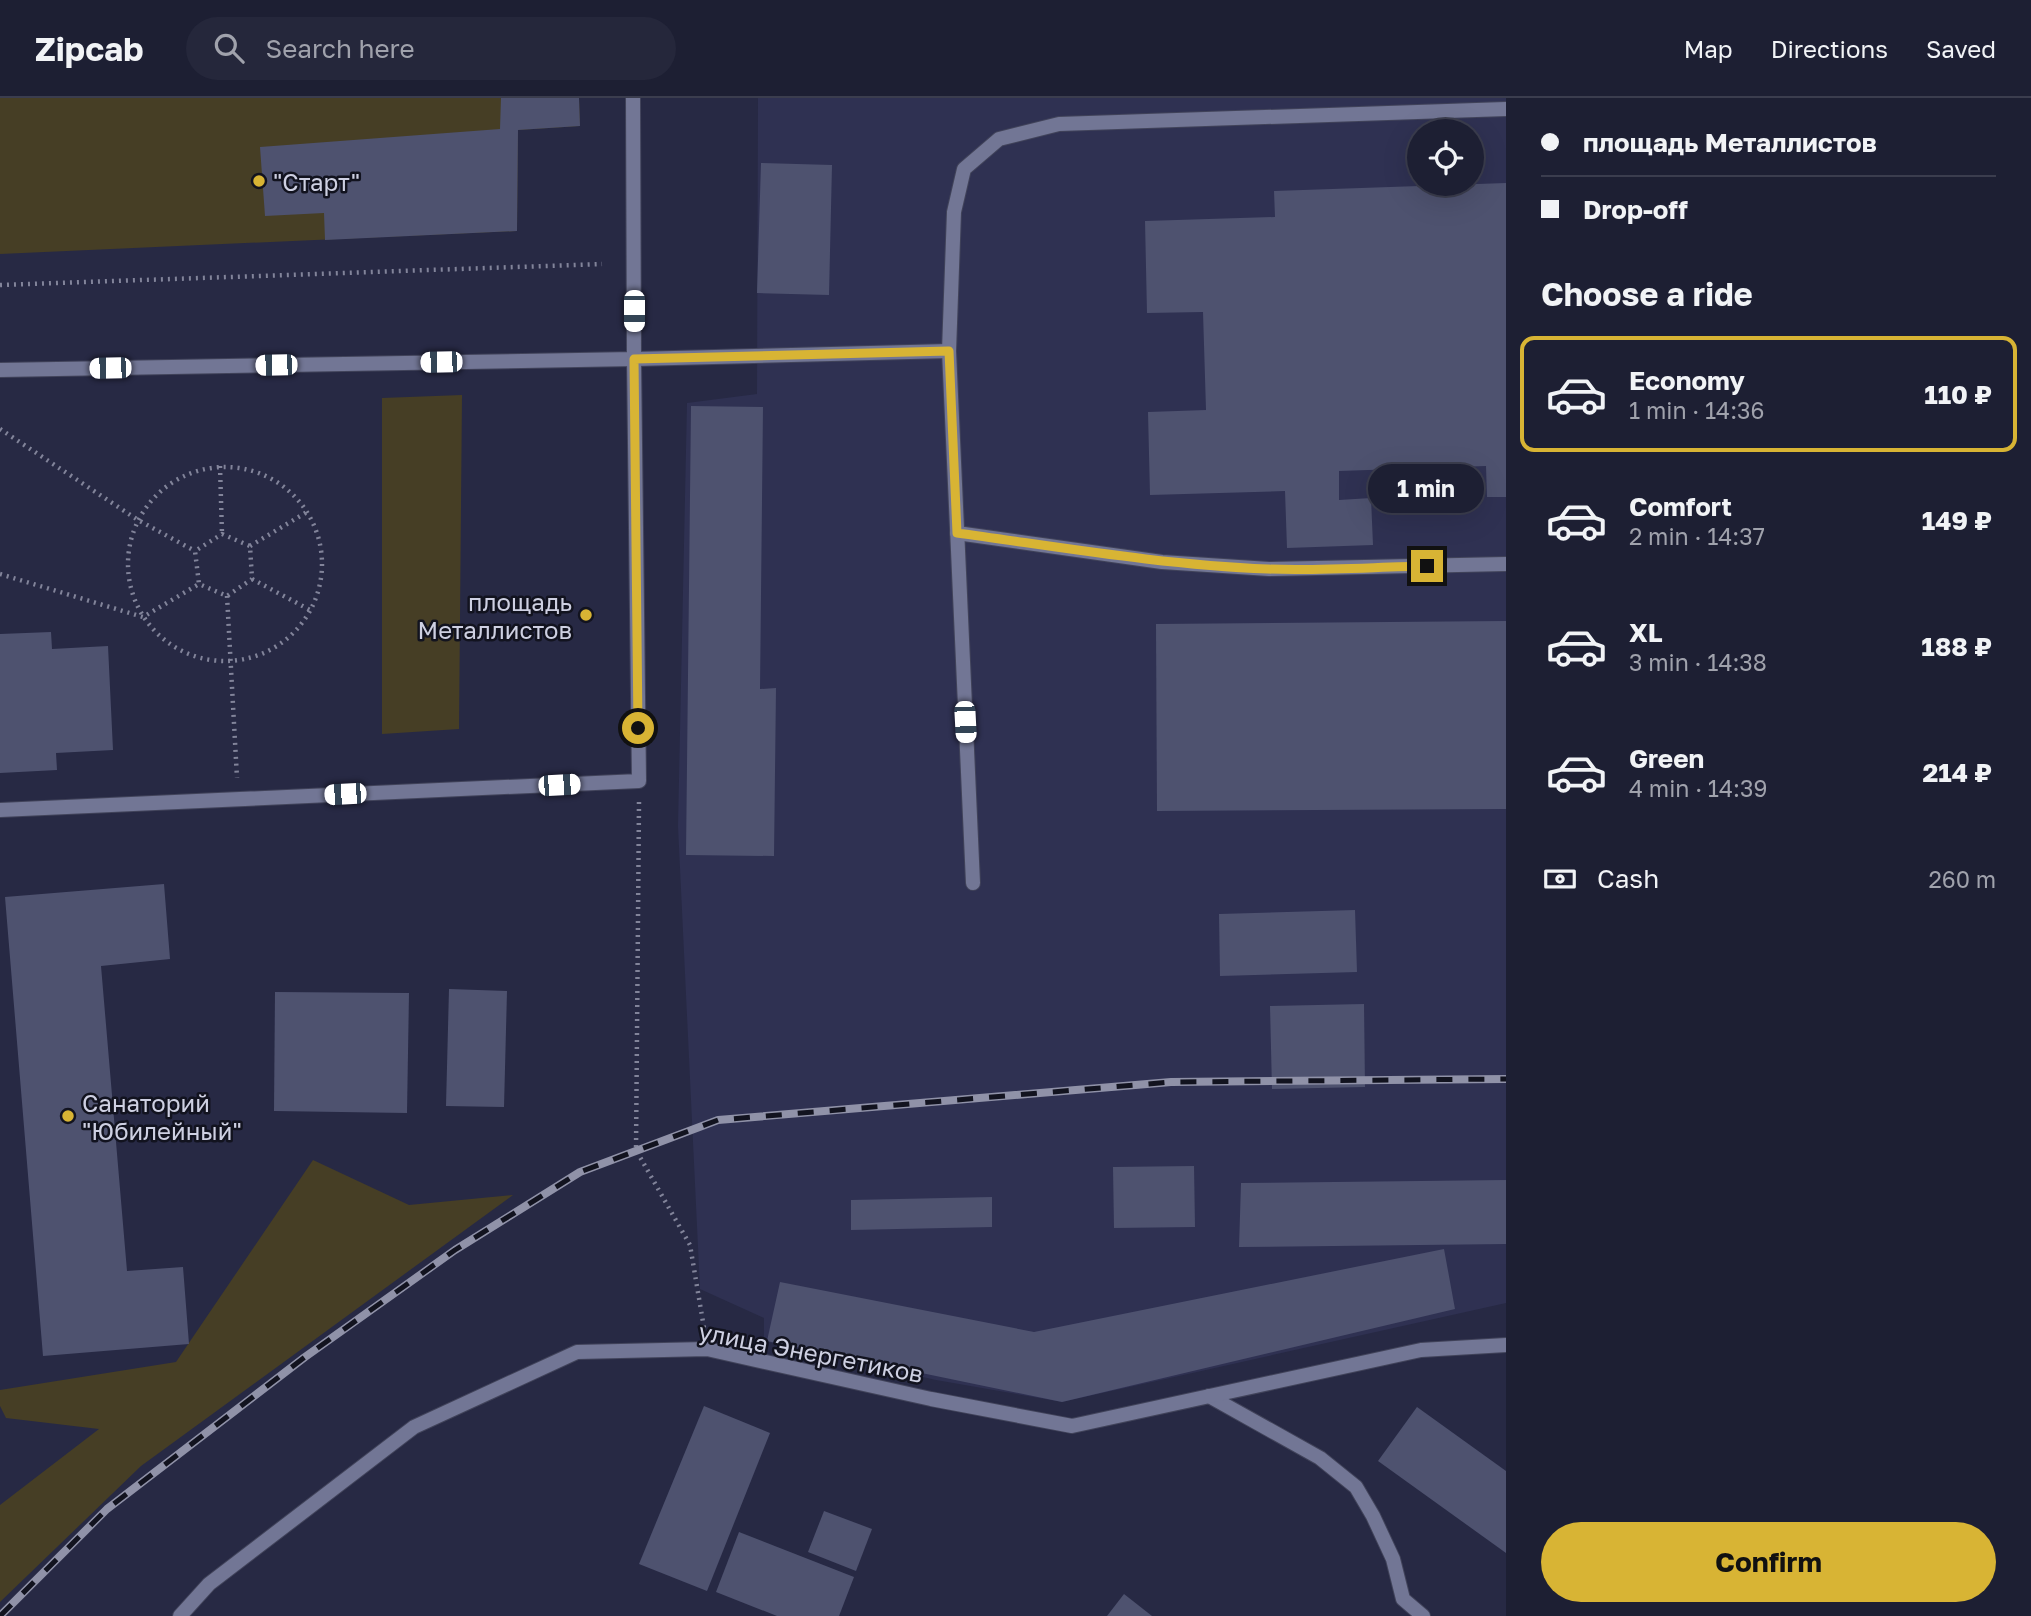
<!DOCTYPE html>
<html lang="en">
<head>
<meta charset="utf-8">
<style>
	body { margin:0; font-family:"Golos Text",sans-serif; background:#25273b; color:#f1f3f6; height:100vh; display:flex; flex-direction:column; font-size:26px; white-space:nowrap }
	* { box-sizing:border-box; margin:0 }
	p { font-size:23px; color:#a0a2ac }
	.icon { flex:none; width:38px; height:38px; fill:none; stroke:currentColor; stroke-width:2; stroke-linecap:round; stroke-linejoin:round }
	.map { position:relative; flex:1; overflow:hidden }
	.panel { display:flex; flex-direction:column; background:#1d1f33; width:525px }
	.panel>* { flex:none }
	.banner { display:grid; align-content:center; height:154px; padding:0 35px; background:#1d1f33 }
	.controls { position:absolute; left:1407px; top:21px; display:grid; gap:14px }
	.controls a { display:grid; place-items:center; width:77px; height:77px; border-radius:50%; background:#1d1f33; box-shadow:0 7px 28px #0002,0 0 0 2px #3b3d4e; font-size:35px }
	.end { position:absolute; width:32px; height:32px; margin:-16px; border:9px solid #d8b434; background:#111; box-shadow:0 0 0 4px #111 }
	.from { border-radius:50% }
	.bubble { position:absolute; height:49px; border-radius:24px; background:#1d1f33; box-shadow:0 7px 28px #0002,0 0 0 2px #3b3d4e; font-size:23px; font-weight:700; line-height:49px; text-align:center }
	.car { position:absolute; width:21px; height:42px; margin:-21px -10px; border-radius:9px; box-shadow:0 0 5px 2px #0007; background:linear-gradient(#fff 24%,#345 0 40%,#fff 0 76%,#345 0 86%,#fff 0) }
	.banner b { display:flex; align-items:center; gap:24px; height:66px; font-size:26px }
	.banner b+b { border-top:2px solid #3b3d4e }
	.banner i { width:18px; height:18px; background:#f1f3f6 }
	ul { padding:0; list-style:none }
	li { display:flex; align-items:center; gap:21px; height:116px; margin:0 14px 10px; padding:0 21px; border:4px solid transparent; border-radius:14px }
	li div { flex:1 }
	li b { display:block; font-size:26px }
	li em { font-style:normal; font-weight:700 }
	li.current { border-color:#d8b434 }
	li>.icon { width:63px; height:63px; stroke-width:1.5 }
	h2 { padding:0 35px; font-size:32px; line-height:84px }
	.pay { display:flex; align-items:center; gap:18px; height:77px; padding:0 35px; font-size:26px }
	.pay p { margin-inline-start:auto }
	.cta { display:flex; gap:14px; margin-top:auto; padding:14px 35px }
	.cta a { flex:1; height:80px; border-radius:42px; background:#d8b434; color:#111; font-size:28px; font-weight:700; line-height:80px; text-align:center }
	header { display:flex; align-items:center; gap:42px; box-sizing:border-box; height:98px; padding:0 35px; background:#1d1f33; border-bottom:2px solid #3b3d4e }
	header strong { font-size:33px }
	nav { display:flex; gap:38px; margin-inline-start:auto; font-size:24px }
	.search { width:490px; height:63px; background:#25273b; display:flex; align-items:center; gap:18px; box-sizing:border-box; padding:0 24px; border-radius:38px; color:#a0a2ac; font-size:26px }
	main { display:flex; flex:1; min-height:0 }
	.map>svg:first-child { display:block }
	.built { fill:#2f3152; fill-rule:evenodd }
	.green { fill:#463e25 }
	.building { fill:#4e526f }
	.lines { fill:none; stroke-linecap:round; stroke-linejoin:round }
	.service-casing { stroke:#41435a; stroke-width:16 }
	.minor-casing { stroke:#41435a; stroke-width:16 }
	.path { stroke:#82849a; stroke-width:4.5; stroke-dasharray:2 5; stroke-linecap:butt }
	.service { stroke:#727695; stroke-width:14 }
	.minor { stroke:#727695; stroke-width:14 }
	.rail-casing { stroke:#9092a8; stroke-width:8 }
	.rail { stroke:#12131f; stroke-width:5; stroke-dasharray:16; stroke-linecap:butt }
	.route { stroke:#d8b434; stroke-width:9 }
	.poi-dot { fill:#d8b434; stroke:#12131f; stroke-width:2.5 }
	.labels { text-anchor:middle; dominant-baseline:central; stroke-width:5; stroke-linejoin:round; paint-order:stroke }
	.poi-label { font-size:24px; fill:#ced0e2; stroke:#12131f; text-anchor:start }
	.street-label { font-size:24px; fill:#ced0e2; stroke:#12131f }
</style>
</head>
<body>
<header>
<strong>Zipcab</strong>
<div class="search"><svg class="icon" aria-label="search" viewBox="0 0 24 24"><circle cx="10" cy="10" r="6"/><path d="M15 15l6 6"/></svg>Search here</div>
<nav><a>Map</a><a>Directions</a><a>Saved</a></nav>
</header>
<main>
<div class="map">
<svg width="1506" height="1518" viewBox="0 0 1506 1518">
	<rect width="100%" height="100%" fill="#272944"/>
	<path class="built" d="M758,0H1506V1205L1062,1304L936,1282L764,1243V1220L700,1191L678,728L687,305L757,296ZM1419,33H1472V86H1419Z"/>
	<g class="green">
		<path d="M0,0H579L580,28L518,32L517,133L0,156Z"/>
		<path d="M462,297L459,631L382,636V300Z"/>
		<path d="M313,1062L409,1107L513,1097L141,1368L0,1504V1407L99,1331L6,1320L0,1308V1292L176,1264Z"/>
	</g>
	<g class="building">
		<path d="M501,0H579L580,28L518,32L517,133L325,142L324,115L265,118L260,49L500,31Z"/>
		<path d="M761,65L832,67L829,197L757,195Z"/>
		<path d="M1506,85V399H1487L1486,368L1339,373V402L1371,400L1373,447L1287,450L1285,393L1150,397L1148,314L1206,312L1203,214L1147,215L1145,123L1275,119L1274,93Z"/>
		<path d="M691,308L763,309L760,591L776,590L774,758L686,757Z"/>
		<path d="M1506,523V711L1157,713L1156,526Z"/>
		<path d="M51,534L52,551L108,548L113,652L56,655L57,672L0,675V536Z"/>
		<path d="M164,786L170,861L101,868L127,1173L183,1169L189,1246L43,1258L5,799Z"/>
		<path d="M1355,812L1357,874L1220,878L1219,816Z"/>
		<path d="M449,891L507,893L504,1009L446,1008Z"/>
		<path d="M275,894L409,895L407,1015L274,1013Z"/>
		<path d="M1364,906L1365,989L1272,991L1270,908Z"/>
		<path d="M1194,1068L1195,1129L1114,1130L1113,1069Z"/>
		<path d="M1506,1082V1146L1239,1149L1241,1085Z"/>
		<path d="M992,1099V1129L851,1132V1102Z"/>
		<path d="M1444,1151L1455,1211L1062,1304L767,1243L780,1184L1034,1234Z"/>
		<path d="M704,1308L770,1335L707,1493L639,1466Z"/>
		<path d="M1417,1309L1506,1373V1455L1378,1363Z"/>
		<path d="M824,1413L872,1431L856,1473L808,1454Z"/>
		<path d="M739,1434L854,1479L839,1518H777L716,1494Z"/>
		<path d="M1124,1496L1152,1518H1107Z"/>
	</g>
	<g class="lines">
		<g class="service-casing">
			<g id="service">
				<path d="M634,261L949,253"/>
				<path d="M957,435L1162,464L1269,471L1506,466"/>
				<path d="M973,785L949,253L954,114L964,71L999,41L1059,26L1506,11"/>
				<path d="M1209,1298L1320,1360L1356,1389L1373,1418L1393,1461L1403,1501L1423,1518"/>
			</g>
		</g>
		<g class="minor-casing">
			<g id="minor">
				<path d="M0,272L634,261L633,0"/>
				<path d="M0,712L639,683L634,261"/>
				<path d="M180,1518L209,1486L414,1329L577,1254L707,1251L931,1301L1072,1328L1421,1252L1506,1247"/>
			</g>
		</g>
		<g class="path">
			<path d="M0,187L602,166"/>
			<path d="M0,331L138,422L195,453"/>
			<path d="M220,368L222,436"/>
			<circle cx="225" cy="466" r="97"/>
			<path d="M222,436L250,448L252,481L227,498L199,486L195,453Z"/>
			<path d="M250,448L307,414"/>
			<path d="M0,476L143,519L199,486"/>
			<path d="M252,481L310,512"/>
			<path d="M227,498L237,680"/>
			<path d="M639,704L636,1052L690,1147L704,1230"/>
		</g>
		<use href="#service" class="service"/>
		<use href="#minor" class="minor"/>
		<g class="rail-casing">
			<path id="rail" d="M0,1518L107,1411L305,1259L455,1152L580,1074L718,1022L1171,984L1506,981"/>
		</g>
		<use href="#rail" class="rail"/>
	</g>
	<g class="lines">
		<path class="route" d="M638,630L634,261L949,253L957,435C1060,449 1163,467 1268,471C1321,473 1374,469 1427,468"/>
	</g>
	<g class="poi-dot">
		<circle cx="259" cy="83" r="7"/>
		<circle cx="586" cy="517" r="7"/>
		<circle cx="68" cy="1018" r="7"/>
	</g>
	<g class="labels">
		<g class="poi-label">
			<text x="273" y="83">"Старт"</text>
			<text x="572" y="503" text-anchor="end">площадь<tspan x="572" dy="28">Металлистов</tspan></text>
			<text x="82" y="1004">Санаторий<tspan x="82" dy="28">"Юбилейный"</tspan></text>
		</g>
		<g class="street-label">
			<text transform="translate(811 1254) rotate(11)">улица Энергетиков</text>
		</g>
	</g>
</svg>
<div class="controls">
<a><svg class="icon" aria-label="locate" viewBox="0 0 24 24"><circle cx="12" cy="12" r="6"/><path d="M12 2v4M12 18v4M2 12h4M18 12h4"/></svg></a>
</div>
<i class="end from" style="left:638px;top:630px"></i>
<i class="end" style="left:1427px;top:468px"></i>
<div class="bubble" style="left:1368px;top:366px;width:116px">1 min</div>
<i class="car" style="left:634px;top:213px;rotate:180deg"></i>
<i class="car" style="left:441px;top:264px;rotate:269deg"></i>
<i class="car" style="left:276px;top:267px;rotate:269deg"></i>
<i class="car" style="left:110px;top:270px;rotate:269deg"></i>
<i class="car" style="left:965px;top:624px;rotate:177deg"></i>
<i class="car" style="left:559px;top:687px;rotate:87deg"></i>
<i class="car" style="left:345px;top:696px;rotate:267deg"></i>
</div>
<section class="panel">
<div class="banner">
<b><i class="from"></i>площадь Металлистов</b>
<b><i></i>Drop-off</b>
</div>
<h2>Choose a ride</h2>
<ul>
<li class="current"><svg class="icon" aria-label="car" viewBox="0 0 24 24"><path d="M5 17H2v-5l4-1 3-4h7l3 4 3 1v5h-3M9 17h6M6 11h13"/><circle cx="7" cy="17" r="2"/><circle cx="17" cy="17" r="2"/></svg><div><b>Economy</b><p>1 min · 14:36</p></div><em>110 ₽</em></li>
<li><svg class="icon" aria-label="car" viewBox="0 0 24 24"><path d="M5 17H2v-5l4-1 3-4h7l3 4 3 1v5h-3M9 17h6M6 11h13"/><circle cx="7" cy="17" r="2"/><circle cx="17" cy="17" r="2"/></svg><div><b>Comfort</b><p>2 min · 14:37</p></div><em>149 ₽</em></li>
<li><svg class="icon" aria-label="car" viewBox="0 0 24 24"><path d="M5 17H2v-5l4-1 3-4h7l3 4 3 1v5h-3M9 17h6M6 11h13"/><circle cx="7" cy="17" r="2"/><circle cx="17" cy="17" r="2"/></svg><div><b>XL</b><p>3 min · 14:38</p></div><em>188 ₽</em></li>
<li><svg class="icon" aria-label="car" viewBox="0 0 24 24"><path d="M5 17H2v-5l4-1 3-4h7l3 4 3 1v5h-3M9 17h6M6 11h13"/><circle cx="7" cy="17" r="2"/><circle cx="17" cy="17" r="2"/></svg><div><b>Green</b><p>4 min · 14:39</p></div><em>214 ₽</em></li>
</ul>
<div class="pay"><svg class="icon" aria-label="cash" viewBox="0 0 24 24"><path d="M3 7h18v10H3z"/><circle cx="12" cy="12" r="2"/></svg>Cash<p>260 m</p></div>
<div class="cta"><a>Confirm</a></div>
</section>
</main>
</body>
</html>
